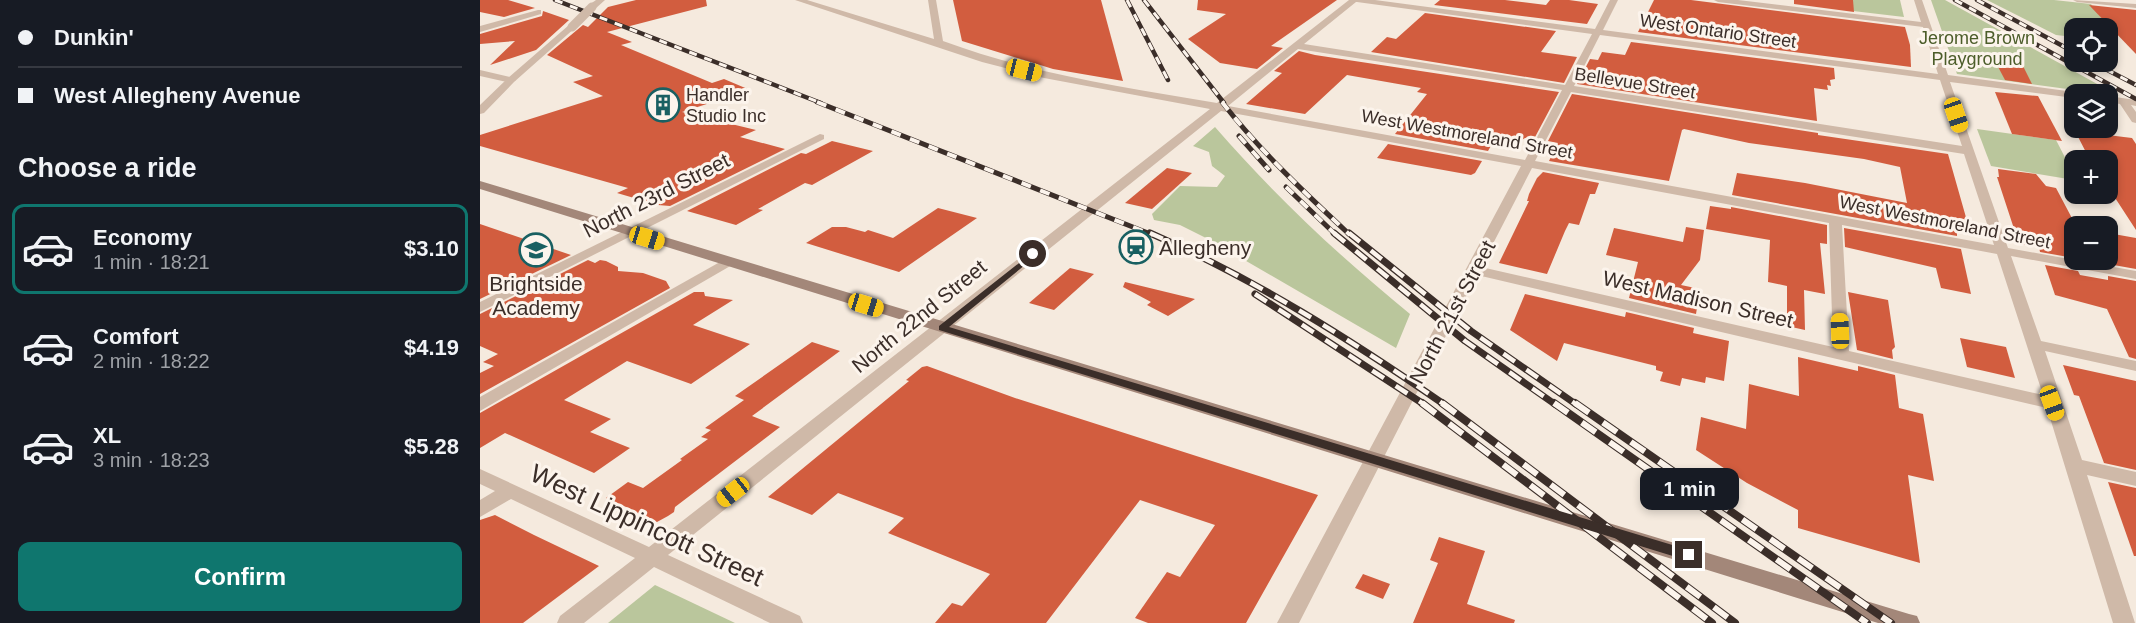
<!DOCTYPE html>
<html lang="en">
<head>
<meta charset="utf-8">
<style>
	body { margin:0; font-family:Helvetica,sans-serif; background:#20242c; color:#f1f3f6; height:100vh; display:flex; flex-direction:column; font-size:22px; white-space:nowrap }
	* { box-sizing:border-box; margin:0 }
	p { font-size:20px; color:#9ea1a6 }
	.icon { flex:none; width:33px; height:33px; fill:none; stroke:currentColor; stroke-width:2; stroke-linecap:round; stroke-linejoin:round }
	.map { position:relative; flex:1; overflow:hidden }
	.side { display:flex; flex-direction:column; background:#171b24; width:480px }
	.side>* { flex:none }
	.banner { display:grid; align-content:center; height:132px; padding:0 18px; background:#171b24 }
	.controls { position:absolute; left:1584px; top:18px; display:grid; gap:12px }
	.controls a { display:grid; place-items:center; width:54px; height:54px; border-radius:12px; background:#171b24; box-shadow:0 3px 9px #0003; font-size:30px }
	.end { position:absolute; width:27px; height:27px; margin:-14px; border:8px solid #3b2e29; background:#fff; box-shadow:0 0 0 3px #fff }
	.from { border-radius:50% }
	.bubble { position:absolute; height:42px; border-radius:12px; background:#171b24; box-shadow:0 3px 9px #0003; font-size:20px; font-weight:700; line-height:42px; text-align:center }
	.car { position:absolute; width:18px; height:36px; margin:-18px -9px; border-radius:8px; box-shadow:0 0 4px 2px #0007; background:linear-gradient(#f5c518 24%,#345 0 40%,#f5c518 0 76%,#345 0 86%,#f5c518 0) }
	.banner b { display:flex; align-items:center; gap:21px; height:57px; font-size:22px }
	.banner b+b { border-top:2px solid #363941 }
	.banner i { width:15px; height:15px; background:#f1f3f6 }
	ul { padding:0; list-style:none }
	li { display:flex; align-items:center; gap:18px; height:90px; margin:0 12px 9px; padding:0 6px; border:3px solid transparent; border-radius:12px }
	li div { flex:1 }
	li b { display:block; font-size:22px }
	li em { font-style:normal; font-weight:700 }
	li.selected { border-color:#0f766e }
	li>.icon { width:54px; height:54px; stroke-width:1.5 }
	h2 { padding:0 18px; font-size:27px; line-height:72px }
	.button { display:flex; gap:12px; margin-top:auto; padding:12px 18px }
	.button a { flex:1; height:69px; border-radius:12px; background:#0f766e; color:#fff; font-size:24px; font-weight:700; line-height:69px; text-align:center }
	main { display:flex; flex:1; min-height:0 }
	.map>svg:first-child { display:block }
	.green { fill:#bac69c }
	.building { fill:#d25d3f }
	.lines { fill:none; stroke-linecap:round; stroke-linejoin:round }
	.minor { fill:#cfb9a8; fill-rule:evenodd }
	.tertiary { fill:#cfb9a8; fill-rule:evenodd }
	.secondary { fill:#a38779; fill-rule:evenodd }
	.rail-far3-casing { stroke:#3b2e29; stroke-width:4.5 }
	.rail-far2-casing { stroke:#3b2e29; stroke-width:5 }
	.rail-far1-casing { stroke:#3b2e29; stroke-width:7 }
	.rail-casing { stroke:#3b2e29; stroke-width:8 }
	.rail-far3 { stroke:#fcf4ec; stroke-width:3; stroke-dasharray:8; stroke-linecap:butt }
	.rail-far2 { stroke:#fcf4ec; stroke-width:4; stroke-dasharray:10; stroke-linecap:butt }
	.rail-far1 { stroke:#fcf4ec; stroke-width:4.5; stroke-dasharray:14; stroke-linecap:butt }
	.rail { stroke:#fcf4ec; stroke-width:6; stroke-dasharray:17; stroke-linecap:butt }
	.tertiary-bridge { stroke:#cfb9a8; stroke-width:9 }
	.route { fill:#3b2e29 }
	.labels { text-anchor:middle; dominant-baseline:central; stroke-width:6; stroke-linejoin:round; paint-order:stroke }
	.far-street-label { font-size:18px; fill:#3b2e29; stroke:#fcf4ec }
	.far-park-label { font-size:18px; fill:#4c5d2a; stroke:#fcf4ec }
	.far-poi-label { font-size:18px; fill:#3b2e29; stroke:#fcf4ec; text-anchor:start }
	.street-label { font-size:21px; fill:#3b2e29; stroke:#fcf4ec }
	.poi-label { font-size:21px; fill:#3b2e29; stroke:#fcf4ec; text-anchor:start }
	.near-street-label { font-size:26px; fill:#3b2e29; stroke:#fcf4ec }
</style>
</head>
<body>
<main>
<section class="side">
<div class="banner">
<b><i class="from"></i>Dunkin'</b>
<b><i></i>West Allegheny Avenue</b>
</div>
<h2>Choose a ride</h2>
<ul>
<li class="selected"><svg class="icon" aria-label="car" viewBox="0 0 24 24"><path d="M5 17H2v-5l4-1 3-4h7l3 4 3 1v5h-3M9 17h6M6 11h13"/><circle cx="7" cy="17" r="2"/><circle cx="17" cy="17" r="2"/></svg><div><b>Economy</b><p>1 min · 18:21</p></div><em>$3.10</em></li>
<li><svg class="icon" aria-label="car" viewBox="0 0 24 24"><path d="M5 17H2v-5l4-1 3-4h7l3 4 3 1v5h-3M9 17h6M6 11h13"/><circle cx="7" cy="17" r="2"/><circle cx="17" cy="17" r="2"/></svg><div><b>Comfort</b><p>2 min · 18:22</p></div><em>$4.19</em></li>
<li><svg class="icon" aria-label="car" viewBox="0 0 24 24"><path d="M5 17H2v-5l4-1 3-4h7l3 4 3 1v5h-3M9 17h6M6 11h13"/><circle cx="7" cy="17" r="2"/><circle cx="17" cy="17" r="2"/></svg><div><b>XL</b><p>3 min · 18:23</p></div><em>$5.28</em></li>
</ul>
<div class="button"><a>Confirm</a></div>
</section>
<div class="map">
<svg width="1656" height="623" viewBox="0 0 1656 623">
	<rect width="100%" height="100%" fill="#f5eade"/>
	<g class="green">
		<path d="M1371,0H1420L1424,17L1373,11Z"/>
		<path d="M1451,0H1465L1639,96L1477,74Z"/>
		<path d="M1507,0H1574L1611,4L1636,38L1628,37V28H1594V37L1576,35Z"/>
		<path d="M735,127C796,197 858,255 930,314L916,348L730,240L700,225L674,220L672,214L700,186L737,187L745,176L732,166L729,152L713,146Z"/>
		<path d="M1497,129L1576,140L1594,175V180L1511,166Z"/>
		<path d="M175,585L255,623H128Z"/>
	</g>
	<g class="building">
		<path d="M0,0H28L55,8L24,17L0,12Z"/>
		<path d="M156,0H226L227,6L127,32L152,42L141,45L232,83L244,79L270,90L202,112L276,130L260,137L305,149L190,206L178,205L137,193L148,188L0,146V135L123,96L93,82L113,76L67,55L103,25L108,27L128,7Z"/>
		<path d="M473,0H621L643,81L573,69L482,41Z"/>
		<path d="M718,0H857L791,46L803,48L777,69L740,63L708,39L746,14L717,10Z"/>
		<path d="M960,0H1025L1066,5L1070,0H1089L1118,4L1107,24L954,5Z"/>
		<path d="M1174,0H1211L1425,27L1430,45L1431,67L1158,32Z"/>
		<path d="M1314,0H1373L1374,12L1314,4Z"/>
		<path d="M1609,5L1656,10V54L1630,27Z"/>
		<path d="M63,11L89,20L56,50L10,65L35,41L0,44V34L62,16Z"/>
		<path d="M945,13L1076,31L1061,52L1097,57L1084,83L891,52L907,37L916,39Z"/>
		<path d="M1151,42L1354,68L1355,79L1350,80L1351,86L1347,85L1348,90L1334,88L1337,121L1097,84L1110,59L1118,60L1122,52L1145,55Z"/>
		<path d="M819,51L835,55L1079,92L1054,139L1045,138L1040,141L1016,137L1008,151L915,134L947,94L937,92L941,88L867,75L825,114L766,104L802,73L794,71Z"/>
		<path d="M1516,63L1543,66L1552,84L1525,80Z"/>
		<path d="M1515,92L1558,96L1582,141L1532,134Z"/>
		<path d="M1092,94L1338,133V135L1468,154L1491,235L1477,232V236L1252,195L1257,173L1325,183L1427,203L1420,167L1384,159L1269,143L1204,129L1202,130L1189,181L1069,161L1078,143L1068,141Z"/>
		<path d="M1595,131L1652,138L1656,144V230L1628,187V160H1610Z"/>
		<path d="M352,141L393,151L332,185L325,183L278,209L283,210L256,225L207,211L321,153L326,154Z"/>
		<path d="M908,144L1002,161L995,173L991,175L897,158Z"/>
		<path d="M687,168L712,173L672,209L645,203Z"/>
		<path d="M1518,169L1556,174L1566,186L1576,188L1594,222V258L1560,252L1559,247L1539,244L1517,177H1519Z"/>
		<path d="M1063,172L1119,183L1115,194H1110L1099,225L1089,223L1085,231L1067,274L1019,263L1049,201H1047L1049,194L1057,178Z"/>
		<path d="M1230,206L1251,209V207L1347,225V244L1340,243L1345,294L1324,290L1325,330L1307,326V286L1288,282L1290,240L1226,229Z"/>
		<path d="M458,208L497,218L419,272L326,243L352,227H366L385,232L388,230L413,238Z"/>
		<path d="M0,224L91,255L0,299Z"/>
		<path d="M1206,227L1224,230L1220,260L1201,285L1220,289L1216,314L1149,298L1158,262L1126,255L1134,228L1203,242Z"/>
		<path d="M1364,228L1481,249L1491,294L1461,288L1456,268L1365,247Z"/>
		<path d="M1628,233L1656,238V269L1628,264Z"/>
		<path d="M108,260L115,263L120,260L126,261L138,267V271L163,273L186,281L190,288L0,394V373L14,366L3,362L18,354L0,346V314Z"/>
		<path d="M1565,265L1598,271L1600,275L1628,280V276L1656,281V359L1649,357L1627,309L1575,295Z"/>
		<path d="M590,268L614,274L574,310L549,303Z"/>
		<path d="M645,282L715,299L688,316L667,305L671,302L643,287Z"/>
		<path d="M214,292H224L225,296L253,300L213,325L270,344L211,384L147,361L84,400L131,419L110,432L150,448L114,473L25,433L0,448V413Z"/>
		<path d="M1368,292L1408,300L1415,347L1412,350L1413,359L1377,350Z"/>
		<path d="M1045,294L1145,317L1146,312L1214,328L1213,333L1249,341L1244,381L1226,377L1225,383L1202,378L1200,386L1180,381L1183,372L1176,370V366L1084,343L1077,361L1030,330Z"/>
		<path d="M1480,338L1526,347L1535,378L1487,367Z"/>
		<path d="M332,342L360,351L272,416L300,427L195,507L194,512L188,516L177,522L165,516L154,519L155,511L126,498L148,482L163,488L202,460L200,459L228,439L221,437L231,430L225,428L264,400L255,396Z"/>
		<path d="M1318,357L1378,371V366L1415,375L1419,408L1443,414L1454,481L1428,475L1440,563L1318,528V510L1267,483L1216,450L1221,417L1266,429L1269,384L1319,396Z"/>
		<path d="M1583,365L1656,381V470L1624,463L1599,396L1594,395Z"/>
		<path d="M447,366L535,398L838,495L766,623H668L655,618L687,572L700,577L735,525L660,500L566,623H455L472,603L482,606L510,574L408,533L424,518L358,493L332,515L288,497L429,381L426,380L442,367Z"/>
		<path d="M1628,482L1656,488V556H1654Z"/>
		<path d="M15,515L54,535L119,566L43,623H0V520Z"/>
		<path d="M959,537L1005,551L987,604L1035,620L1034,623H933L958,563L950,560Z"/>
		<path d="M883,574L910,584L903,599L875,588Z"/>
	</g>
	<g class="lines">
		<g class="minor">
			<path d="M315,0H327L454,39L448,0H456L463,41C552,74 644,87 737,103L869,0H895L1115,29L1130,0H1138L1123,30L1458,74L1443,27L1238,2L1234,0H1258L1441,22L1434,0H1442L1468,75L1594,92L1599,94H1594V98L1470,82L1528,248L1656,271V279L1531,256L1561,341L1656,361V371L1565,351L1602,460L1656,472V486L1607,475L1655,623H1633L1567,408L997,275L819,623H797L1041,166L741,111L188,555L320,616L323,623H290L174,567L104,623H77L80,616L155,558L31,499L0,517V500L15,491L0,484V469L169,547L730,109L564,78L502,62ZM876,2H877L1112,34L1085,85L824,44ZM1120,35L1460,80L1482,146L1094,86ZM818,49L1082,90L1045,160L748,106ZM1091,92L1484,154L1514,245L1055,161ZM1052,168L1349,223L1353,347L1001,267ZM1362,225L1517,254L1563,395L1369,351Z"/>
			<path d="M1593,0L1656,4V8L1597,2Z"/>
			<path d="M58,10H61V14L0,32V26Z"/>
			<path d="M0,70L34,78L36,80L31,83L0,76Z"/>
			<path d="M1628,96L1656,100V106L1651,105L1656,112V123L1652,122L1640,104L1628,102Z"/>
			<path d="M340,134L344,135V139L0,312V302Z"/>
			<path d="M247,258L254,262L252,265L0,411V397Z"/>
		</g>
		<g class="tertiary">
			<path d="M116,0H125L115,9H109V5Z"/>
			<path d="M89,25L96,27L34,82L4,113L0,114V105L28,78Z"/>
		</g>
		<path class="secondary" d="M0,181L1429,614L1437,616L1440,623H1398L0,189Z"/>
		<g class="rail-far3-casing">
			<g id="rail-far3">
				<path d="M75,0L341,103"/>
				<path d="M647,0L688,80"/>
				<path d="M664,0L744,103"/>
				<path d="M1475,0L1656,99"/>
				<path d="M1497,0L1594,52"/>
				<path d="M1612,62L1656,85"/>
			</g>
		</g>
		<g class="rail-far2-casing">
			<g id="rail-far2">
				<path d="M337,102L673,235"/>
				<path d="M742,102C780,151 825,193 870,235"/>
				<path d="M759,136L789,170"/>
				<path d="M806,187L856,235"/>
			</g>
		</g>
		<g class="rail-far1-casing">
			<g id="rail-far1">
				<path d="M670,233C775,279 871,340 965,405"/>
				<path d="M854,233L985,341L1076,405"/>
				<path d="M869,233L991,331L1097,405"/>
				<path d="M775,294L945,405"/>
			</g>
		</g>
		<g class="rail-casing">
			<g id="rail">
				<path d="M942,403L1232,623"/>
				<path d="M962,403L1255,623"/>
				<path d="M1074,403L1387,623"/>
				<path d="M1095,403L1411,623"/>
			</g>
		</g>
		<use href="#rail-far3" class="rail-far3"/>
		<use href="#rail-far2" class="rail-far2"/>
		<use href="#rail-far1" class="rail-far1"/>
		<use href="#rail" class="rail"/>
		<path class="tertiary-bridge" d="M92,27L112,7"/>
	</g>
	<path class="route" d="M553,252L557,254L556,256L469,327L1209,550L1216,555L1209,561L459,330V326Z"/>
	<defs>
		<g id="building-ring" transform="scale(1.725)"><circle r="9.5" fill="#fcf4ec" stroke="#196062" stroke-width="1.5"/><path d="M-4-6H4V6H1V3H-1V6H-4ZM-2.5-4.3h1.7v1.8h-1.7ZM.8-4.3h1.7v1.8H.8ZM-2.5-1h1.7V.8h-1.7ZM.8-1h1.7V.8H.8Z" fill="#196062"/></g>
		<g id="station-ring" transform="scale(1.725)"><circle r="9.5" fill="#fcf4ec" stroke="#196062" stroke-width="1.5"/><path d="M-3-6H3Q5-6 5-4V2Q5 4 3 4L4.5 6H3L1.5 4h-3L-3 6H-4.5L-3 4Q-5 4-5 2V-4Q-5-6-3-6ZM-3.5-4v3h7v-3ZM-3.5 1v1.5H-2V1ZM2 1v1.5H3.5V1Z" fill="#196062"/></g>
		<g id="school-ring" transform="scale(1.725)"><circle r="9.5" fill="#fcf4ec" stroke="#196062" stroke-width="1.5"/><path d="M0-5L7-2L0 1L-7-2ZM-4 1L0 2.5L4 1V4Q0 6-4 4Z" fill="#196062"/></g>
	</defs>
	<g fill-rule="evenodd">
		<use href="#building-ring" x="183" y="105"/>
		<use href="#station-ring" x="656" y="247"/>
		<use href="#school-ring" x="56" y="250"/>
	</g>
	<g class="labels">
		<g class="far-street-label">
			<text transform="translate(1238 31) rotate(8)">West Ontario Street</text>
			<text transform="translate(1155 83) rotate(9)">Bellevue Street</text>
			<text transform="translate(987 134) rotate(10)">West Westmoreland Street</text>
			<text transform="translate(1465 222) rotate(11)">West Westmoreland Street</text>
		</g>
		<g class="far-park-label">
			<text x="1497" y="38">Jerome Brown<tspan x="1497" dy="21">Playground</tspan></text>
		</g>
		<g class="far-poi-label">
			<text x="206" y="95">Handler<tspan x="206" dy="21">Studio Inc</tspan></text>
		</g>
		<g class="street-label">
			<text transform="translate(176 195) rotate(-27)">North 23rd Street</text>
			<text transform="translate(1218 299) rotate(13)">West Madison Street</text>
			<text transform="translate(972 312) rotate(-62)">North 21st Street</text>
			<text transform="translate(439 316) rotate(-39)">North 22nd Street</text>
		</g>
		<g class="poi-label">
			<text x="679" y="247">Allegheny</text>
			<text x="56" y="283" text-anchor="middle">Brightside<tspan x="56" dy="24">Academy</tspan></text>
		</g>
		<g class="near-street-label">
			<text transform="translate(167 525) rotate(25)">West Lippincott Street</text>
		</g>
	</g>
</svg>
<div class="controls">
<a><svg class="icon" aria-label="locate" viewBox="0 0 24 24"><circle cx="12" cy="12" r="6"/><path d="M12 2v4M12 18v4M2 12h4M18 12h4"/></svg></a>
<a><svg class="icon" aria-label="layers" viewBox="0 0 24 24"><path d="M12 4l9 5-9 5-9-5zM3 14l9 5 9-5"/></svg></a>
<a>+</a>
<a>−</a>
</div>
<i class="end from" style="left:553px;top:254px"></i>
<i class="end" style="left:1209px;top:555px"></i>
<div class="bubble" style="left:1160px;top:468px;width:99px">1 min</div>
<i class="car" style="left:544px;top:70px;rotate:104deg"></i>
<i class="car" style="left:1476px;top:115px;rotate:161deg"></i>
<i class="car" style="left:167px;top:238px;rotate:107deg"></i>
<i class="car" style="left:386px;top:305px;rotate:107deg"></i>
<i class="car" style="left:1360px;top:331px;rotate:358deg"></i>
<i class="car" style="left:1572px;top:403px;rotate:160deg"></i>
<i class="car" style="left:253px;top:492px;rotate:232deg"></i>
</div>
</main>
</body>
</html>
